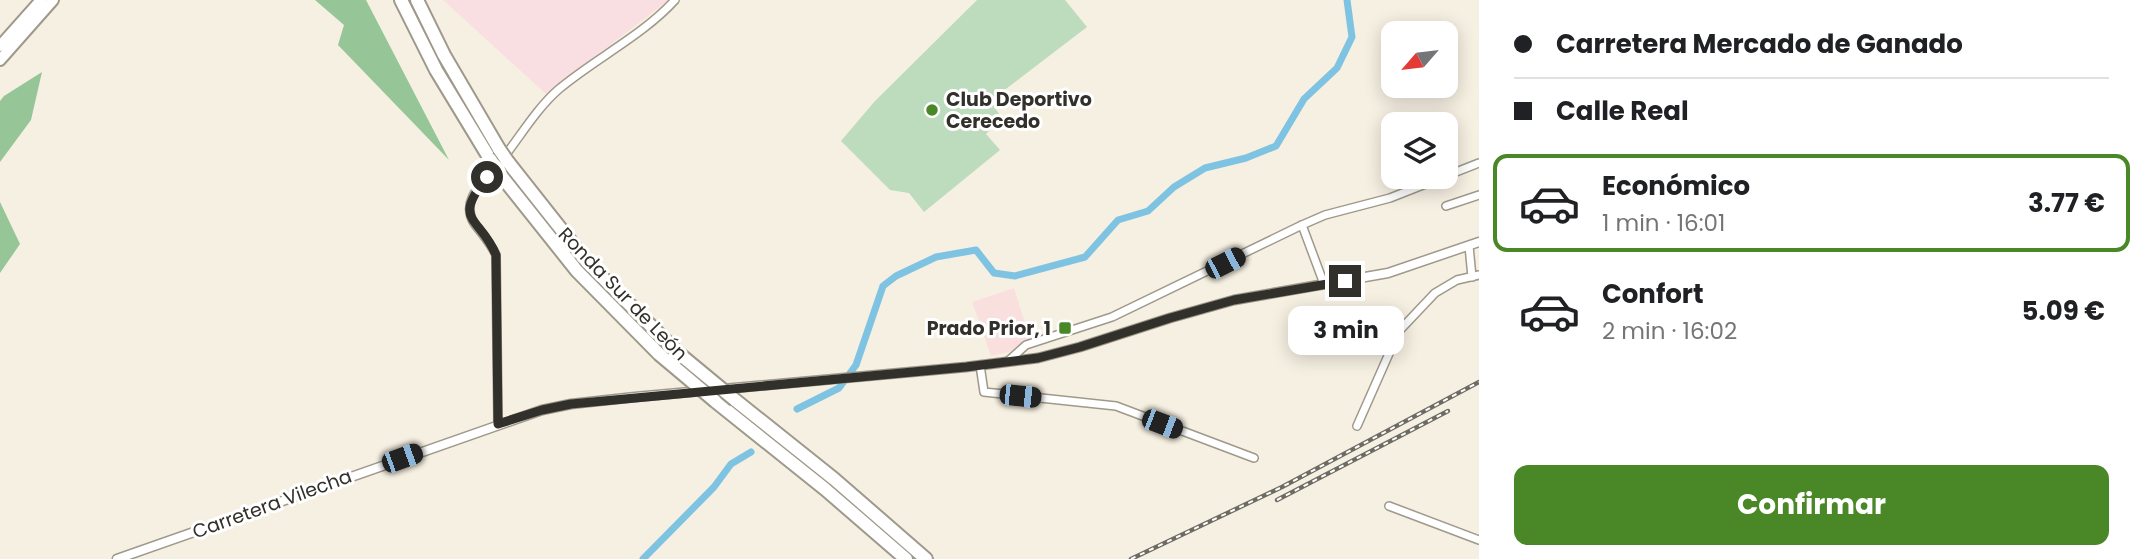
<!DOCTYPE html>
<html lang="es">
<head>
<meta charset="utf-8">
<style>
	body { margin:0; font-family:Poppins,sans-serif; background:#f6f6f6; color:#202124; height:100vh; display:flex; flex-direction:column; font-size:26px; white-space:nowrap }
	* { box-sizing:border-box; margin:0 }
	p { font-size:23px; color:#757577 }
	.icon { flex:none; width:38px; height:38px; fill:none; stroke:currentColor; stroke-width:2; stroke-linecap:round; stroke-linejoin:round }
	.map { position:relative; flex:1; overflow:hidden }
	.panel { display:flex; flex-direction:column; background:#fff; width:665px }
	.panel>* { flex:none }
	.hud { display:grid; align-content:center; height:154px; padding:0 35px; background:#fff }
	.needle { width:46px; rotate:242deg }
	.fabs { position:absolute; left:1381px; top:21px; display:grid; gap:14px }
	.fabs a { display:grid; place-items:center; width:77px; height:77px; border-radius:14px; background:#fff; box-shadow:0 4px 18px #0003; font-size:35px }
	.end { position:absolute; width:32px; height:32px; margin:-16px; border:9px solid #32302a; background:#fff; box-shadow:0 0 0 4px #fff }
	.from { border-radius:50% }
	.bubble { position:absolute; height:49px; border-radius:14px; background:#fff; box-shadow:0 4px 18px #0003; font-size:23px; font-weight:700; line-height:49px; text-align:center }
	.car { position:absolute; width:21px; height:42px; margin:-21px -10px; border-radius:9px; box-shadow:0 0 5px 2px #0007; background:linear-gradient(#222 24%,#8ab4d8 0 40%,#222 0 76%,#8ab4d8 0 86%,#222 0) }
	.hud b { display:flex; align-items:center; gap:24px; height:66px; font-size:26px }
	.hud b+b { border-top:2px solid #e0e0e0 }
	.hud i { width:18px; height:18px; background:#202124 }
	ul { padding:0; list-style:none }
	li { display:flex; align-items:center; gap:21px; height:98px; margin:0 14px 10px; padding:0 21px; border:4px solid transparent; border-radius:14px }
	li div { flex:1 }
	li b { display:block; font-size:26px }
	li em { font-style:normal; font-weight:700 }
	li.current { border-color:#4a8727 }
	li>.icon { width:63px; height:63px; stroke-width:1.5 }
	.primary-button { display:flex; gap:14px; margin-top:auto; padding:14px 35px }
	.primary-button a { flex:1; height:80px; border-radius:14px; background:#4a8727; color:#fff; font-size:28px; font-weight:700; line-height:80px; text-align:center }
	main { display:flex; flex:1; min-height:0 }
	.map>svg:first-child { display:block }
	.industrial { fill:#fadfe2 }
	.education { fill:#fadfdf }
	.green { fill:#bddbbd }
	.forest { fill:#96c698 }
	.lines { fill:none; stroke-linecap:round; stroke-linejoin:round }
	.canal { stroke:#7fc3e2; stroke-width:7 }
	.minor-casing { stroke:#9f998b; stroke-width:10 }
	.tertiary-casing { stroke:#9f998b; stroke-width:11 }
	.primary-casing { stroke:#9f998b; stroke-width:14 }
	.motorway-casing { stroke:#9f998b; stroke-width:16 }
	.minor { stroke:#fff; stroke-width:7 }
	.tertiary { stroke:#fff; stroke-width:8 }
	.primary { stroke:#fff; stroke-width:10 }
	.motorway { stroke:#fff; stroke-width:12 }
	.rail-casing { stroke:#6e6b62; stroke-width:4.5 }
	.rail { stroke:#fff; stroke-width:2; stroke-dasharray:5; stroke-linecap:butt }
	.motorway-bridge-casing { stroke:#9f998b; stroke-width:16; stroke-linecap:butt }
	.motorway-bridge { stroke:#fff; stroke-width:12 }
	.route { stroke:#32302a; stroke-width:9 }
	.poi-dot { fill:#4a8727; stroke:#fff; stroke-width:2.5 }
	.labels { text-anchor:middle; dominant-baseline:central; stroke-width:6; stroke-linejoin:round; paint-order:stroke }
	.poi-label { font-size:19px; font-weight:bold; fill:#32302a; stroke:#fff; text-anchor:start }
	.street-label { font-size:19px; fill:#32302a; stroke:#fff }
</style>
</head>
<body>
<main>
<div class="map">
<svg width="1479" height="559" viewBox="0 0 1479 559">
	<rect width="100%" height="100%" fill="#f6f0e2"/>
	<path class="industrial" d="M443,0H669L546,94Z"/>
	<path class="education" d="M1014,288L1030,339L1013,351L991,356L972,302Z"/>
	<path class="green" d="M977,0H1065L1087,27L990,101L1002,118L986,134L1000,150L924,212L909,193L890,190L841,141L875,101Z"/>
	<g class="forest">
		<path d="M315,0H366L449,160L338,45L344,25Z"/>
		<path d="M42,72L31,120L0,162V101L4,96Z"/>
		<path d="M0,202L20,244L0,273Z"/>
	</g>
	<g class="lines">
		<g class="canal">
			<path d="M797,409L839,388L856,365L883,286L896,276L936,257L976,250L994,273L1015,276L1085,257L1118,220L1148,211L1174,187L1205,168L1246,158L1276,146L1304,99L1337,68L1352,37L1347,0"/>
			<path d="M643,559L714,487L731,464L751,452"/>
		</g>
		<g class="minor-casing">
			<g id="minor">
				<path d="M504,157C521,135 538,107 559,89C596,58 642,36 675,0"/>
				<path d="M496,166C483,182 460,201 474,223C482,234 490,242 496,255L498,424"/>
				<path d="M1446,206L1479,195"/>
				<path d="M1302,225L1324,284"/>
				<path d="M1469,246L1472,277"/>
				<path d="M1007,362L1026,345L1112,317L1302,225L1325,215L1390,198L1479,163"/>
				<path d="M980,365L984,392L1116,406L1254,458"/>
				<path d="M1357,426L1399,331L1435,293L1457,280L1479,275"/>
				<path d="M1389,506L1479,540"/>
			</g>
		</g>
		<g class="tertiary-casing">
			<path id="tertiary" d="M117,559L542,410L571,404L635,397L966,367L1038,358L1080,347L1170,318L1234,300L1388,273L1479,242"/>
		</g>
		<g class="primary-casing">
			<g id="primary">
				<path d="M0,46L41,0"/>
				<path d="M0,60L53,0"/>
			</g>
		</g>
		<g class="motorway-casing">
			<g id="motorway">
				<path d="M401,0L436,70L490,159"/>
				<path d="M417,0L444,55L499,149"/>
				<path d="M508,162L587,262L677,352"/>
				<path d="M499,173L577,271L659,354"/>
				<path d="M735,400L834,479L926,559"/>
				<path d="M715,401L825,489L906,559"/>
			</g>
		</g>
		<use href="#minor" class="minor"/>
		<use href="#tertiary" class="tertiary"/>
		<use href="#primary" class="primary"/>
		<use href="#motorway" class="motorway"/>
		<g class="rail-casing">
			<g id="rail">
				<path d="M1277,500L1448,411"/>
				<path d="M1131,559L1282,487L1479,382"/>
			</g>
		</g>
		<use href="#rail" class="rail"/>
		<g class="motorway-bridge-casing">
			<g id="motorway-bridge">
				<path d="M499,149L508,162"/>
				<path d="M490,159L499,173"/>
				<path d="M677,352L735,400"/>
				<path d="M659,354L715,401"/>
			</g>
		</g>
		<use href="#motorway-bridge" class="motorway-bridge"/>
	</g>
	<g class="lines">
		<path class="route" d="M487,177C451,222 480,216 496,255L498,424L542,410L571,404L966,367L1038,358L1080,347L1170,318L1234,300L1345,281"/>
	</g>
	<g class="poi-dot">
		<circle cx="932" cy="110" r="7"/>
		<rect x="1058" y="321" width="14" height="14" rx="3.5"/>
	</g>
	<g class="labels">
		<g class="poi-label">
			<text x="946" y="99">Club Deportivo<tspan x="946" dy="22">Cerecedo</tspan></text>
			<text x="1051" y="328" text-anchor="end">Prado Prior, 1</text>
		</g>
		<g class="street-label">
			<text transform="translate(623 294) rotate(46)">Ronda Sur de León</text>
			<text transform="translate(272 504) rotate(-20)">Carretera Vilecha</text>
		</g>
	</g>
</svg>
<div class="fabs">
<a><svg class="needle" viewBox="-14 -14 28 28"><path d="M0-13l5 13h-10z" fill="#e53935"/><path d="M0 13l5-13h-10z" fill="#757577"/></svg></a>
<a><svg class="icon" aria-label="layers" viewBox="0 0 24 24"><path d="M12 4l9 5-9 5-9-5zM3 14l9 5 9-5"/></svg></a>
</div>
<i class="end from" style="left:487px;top:177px"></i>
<i class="end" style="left:1345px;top:281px"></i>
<div class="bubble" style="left:1288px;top:306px;width:116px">3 min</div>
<i class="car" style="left:1225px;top:263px;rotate:63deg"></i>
<i class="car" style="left:1020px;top:396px;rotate:96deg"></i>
<i class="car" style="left:1162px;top:424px;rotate:111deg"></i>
<i class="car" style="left:402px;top:458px;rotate:70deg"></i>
</div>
<section class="panel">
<div class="hud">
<b><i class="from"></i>Carretera Mercado de Ganado</b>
<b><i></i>Calle Real</b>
</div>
<ul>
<li class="current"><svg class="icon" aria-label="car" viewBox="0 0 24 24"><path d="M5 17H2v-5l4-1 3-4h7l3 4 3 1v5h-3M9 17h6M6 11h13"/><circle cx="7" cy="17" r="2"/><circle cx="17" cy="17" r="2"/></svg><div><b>Económico</b><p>1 min · 16:01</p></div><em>3.77 €</em></li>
<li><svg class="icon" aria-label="car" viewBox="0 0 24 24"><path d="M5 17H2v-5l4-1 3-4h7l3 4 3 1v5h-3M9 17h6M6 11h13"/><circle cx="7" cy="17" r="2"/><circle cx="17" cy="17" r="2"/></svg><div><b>Confort</b><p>2 min · 16:02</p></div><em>5.09 €</em></li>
</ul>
<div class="primary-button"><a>Confirmar</a></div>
</section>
</main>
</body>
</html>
